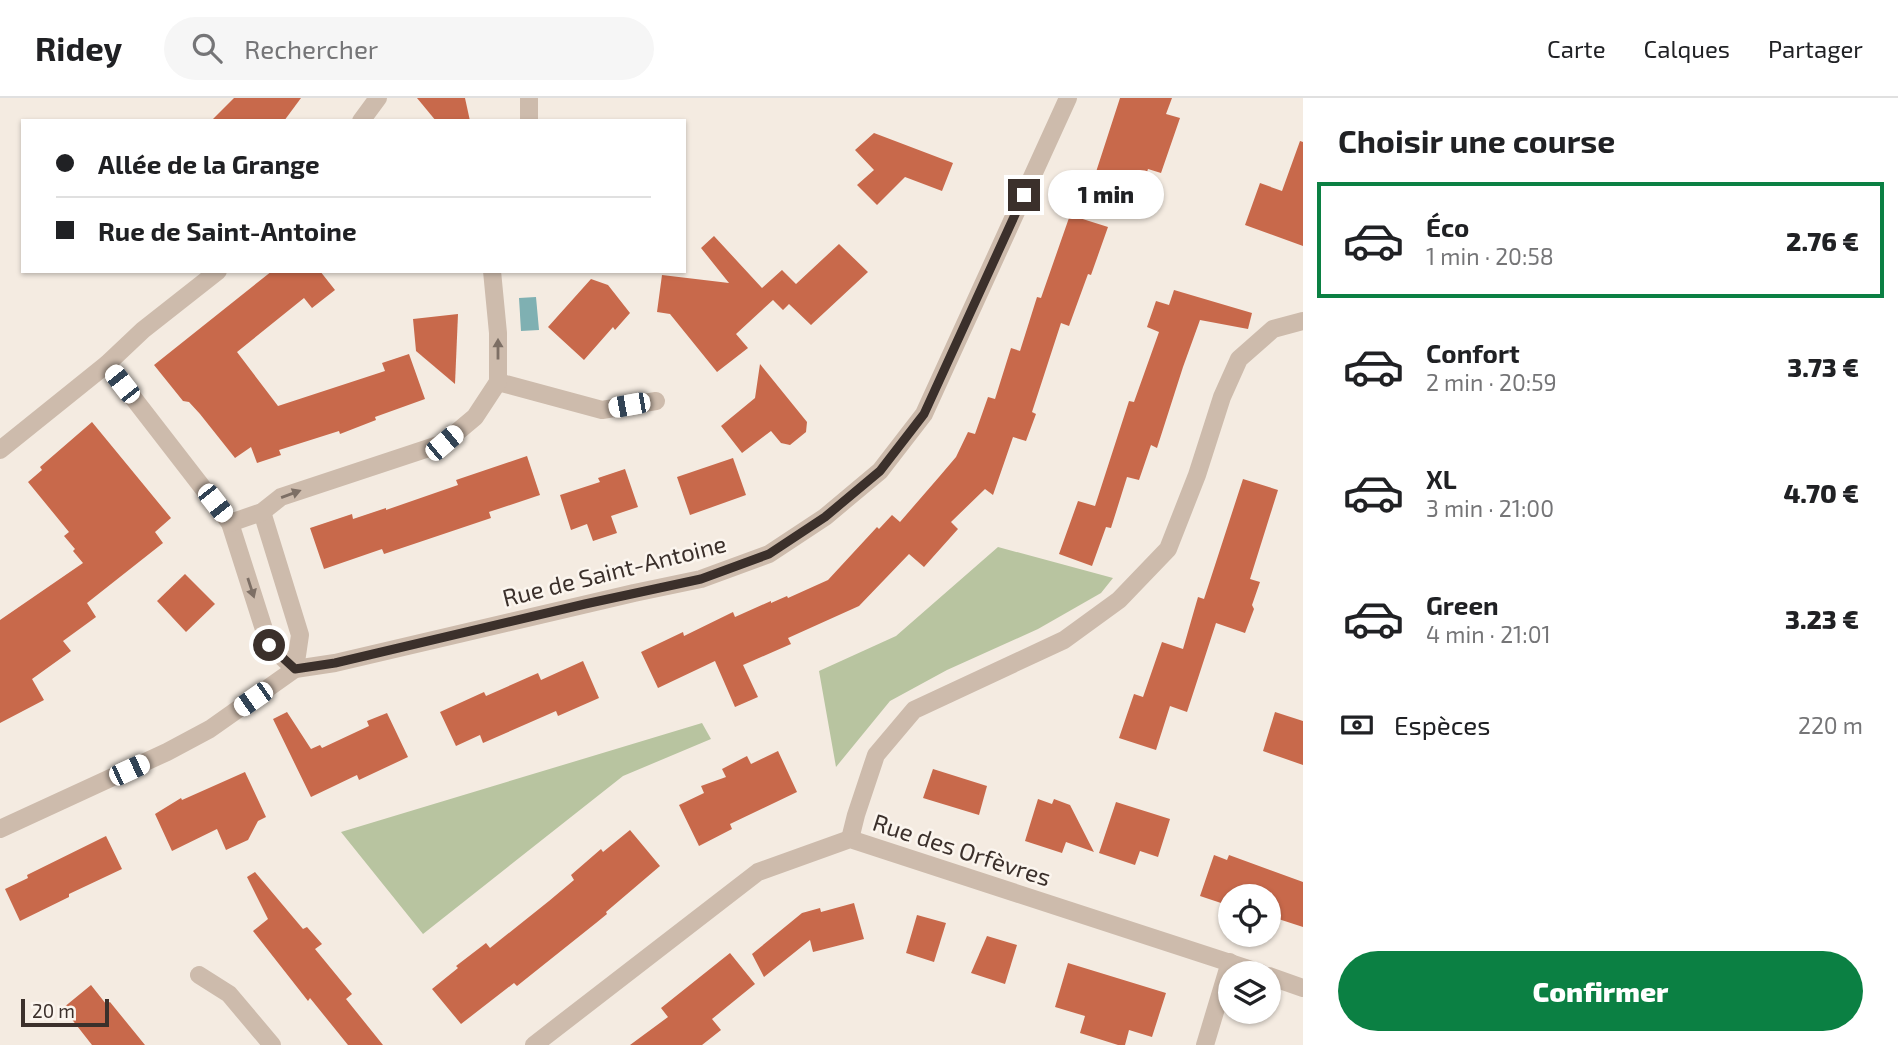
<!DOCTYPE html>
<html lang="fr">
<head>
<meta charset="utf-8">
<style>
	body { margin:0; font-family:"Exo 2",sans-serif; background:#f6f6f6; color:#202124; height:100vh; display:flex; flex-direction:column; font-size:26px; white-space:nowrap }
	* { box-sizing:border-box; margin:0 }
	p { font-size:23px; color:#757577 }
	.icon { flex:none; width:38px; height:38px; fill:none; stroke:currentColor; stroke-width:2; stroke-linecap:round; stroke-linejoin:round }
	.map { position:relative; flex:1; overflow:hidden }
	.side { display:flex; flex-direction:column; background:#fff; width:595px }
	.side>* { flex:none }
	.top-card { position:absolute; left:21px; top:21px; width:665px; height:154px; border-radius:0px; box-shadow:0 2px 5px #0004; display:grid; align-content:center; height:154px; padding:0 35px; background:#fff }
	.controls { position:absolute; left:1218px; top:786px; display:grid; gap:14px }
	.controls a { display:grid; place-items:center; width:63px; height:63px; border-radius:50%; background:#fff; box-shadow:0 2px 5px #0004; font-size:35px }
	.scale { position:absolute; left:21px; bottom:18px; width:88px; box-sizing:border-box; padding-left:7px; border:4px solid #3b302b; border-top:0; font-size:19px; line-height:24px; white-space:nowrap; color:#3b302b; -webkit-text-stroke:5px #fbf5ee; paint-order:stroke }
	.end { position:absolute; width:32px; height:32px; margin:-16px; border:9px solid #3b302b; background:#fff; box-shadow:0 0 0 4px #fff }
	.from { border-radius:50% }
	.bubble { position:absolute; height:49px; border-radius:24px; background:#fff; box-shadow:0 2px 5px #0004; font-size:23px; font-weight:800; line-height:49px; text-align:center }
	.car { position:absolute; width:21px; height:42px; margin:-21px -10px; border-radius:9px; box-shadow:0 0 5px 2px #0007; background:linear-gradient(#fff 24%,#345 0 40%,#fff 0 76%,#345 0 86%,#fff 0) }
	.top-card b { display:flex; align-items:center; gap:24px; height:66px; font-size:26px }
	.top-card b+b { border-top:2px solid #e0e0e0 }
	.top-card i { width:18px; height:18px; background:#202124 }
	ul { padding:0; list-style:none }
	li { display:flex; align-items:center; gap:21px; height:116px; margin:0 14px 10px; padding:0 21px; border:4px solid transparent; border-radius:0px }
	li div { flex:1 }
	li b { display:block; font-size:26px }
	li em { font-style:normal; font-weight:800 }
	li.selected { border-color:#0b8043 }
	li>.icon { width:63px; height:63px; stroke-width:1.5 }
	h2 { padding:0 35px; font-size:32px; line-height:84px }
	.pay { display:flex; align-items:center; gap:18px; height:77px; padding:0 35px; font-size:26px }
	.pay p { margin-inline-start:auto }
	.cta { display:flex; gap:14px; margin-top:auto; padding:14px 35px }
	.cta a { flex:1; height:80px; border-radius:42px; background:#0b8043; color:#fff; font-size:28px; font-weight:800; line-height:80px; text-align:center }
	header { display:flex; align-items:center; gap:42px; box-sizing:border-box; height:98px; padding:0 35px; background:#fff; border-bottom:2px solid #e0e0e0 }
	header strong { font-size:33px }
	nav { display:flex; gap:38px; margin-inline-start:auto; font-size:24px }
	.search { width:490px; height:63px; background:#f6f6f6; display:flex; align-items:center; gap:18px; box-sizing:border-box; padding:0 24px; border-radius:38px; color:#757577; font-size:26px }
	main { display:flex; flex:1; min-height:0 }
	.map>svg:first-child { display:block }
	.green { fill:#b8c4a0 }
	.water { fill:#7fb0b2 }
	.building { fill:#c8694b }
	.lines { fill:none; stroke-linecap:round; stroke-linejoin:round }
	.minor { stroke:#cdbbac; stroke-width:18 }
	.oneway { fill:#7d6f65 }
	.route { stroke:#3b302b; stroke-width:9 }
	.labels { text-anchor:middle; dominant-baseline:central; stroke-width:5; stroke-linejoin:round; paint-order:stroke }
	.street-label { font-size:24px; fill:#3b302b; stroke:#fbf5ee }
</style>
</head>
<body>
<header>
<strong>Ridey</strong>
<div class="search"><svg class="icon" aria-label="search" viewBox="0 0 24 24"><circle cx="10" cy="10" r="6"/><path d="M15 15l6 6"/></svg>Rechercher</div>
<nav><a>Carte</a><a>Calques</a><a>Partager</a></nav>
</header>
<main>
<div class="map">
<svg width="1303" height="947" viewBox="0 0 1303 947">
	<rect width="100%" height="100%" fill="#f4ebe1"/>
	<g class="green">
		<path d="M998,449L1113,480L1101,495L1038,531L947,572L890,603L836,669L819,573L896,538Z"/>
		<path d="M702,625L711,641L623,678L423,836L341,734Z"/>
	</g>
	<path class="water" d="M536,199L539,232L521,233L519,200Z"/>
	<g class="building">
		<path d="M234,0H301L284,23H211Z"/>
		<path d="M417,0H465L470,23H436Z"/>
		<path d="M1120,0H1172L1166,16L1180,20L1161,75L1148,71L1142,89L1096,74Z"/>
		<path d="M874,35L953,65L942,93L905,79L877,107L857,87L874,72L855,52Z"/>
		<path d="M1300,43L1303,44V148L1245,127L1260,85L1282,93Z"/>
		<path d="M1070,117L1108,129L1091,177L1088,176L1069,228L1061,225L1032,314L1036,316L1026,343L1013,339L993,397L985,391L951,424L958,431L924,469L909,456L859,508L788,540L791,546L743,567L758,599L735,609L715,563L658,590L641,554L683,534L684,538L733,514L735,519L771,503V505L787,498L788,500L828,482L877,429L879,431L892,417L900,424L939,379L956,359L968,334L975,336L988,299L995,301L1011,250L1020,253L1037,199L1041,200Z"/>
		<path d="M714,138L762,190L782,172L796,186L839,146L868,174L811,227L789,206L783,212L773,202L736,236L748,250L717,274L670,216L657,214L662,177L729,185L701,150Z"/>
		<path d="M272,173H320L335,192L312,210L304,200L237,254L278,308L385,273L382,265L409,256L425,301L375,319L376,322L340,336L339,333L279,352L281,357L257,365L251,349L235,360L200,316L189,304L183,303L154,267Z"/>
		<path d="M591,181L608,187L630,215L615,232L613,229L584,262L548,229Z"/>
		<path d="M1174,192L1252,215L1248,231L1200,222L1183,269L1157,350L1151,347L1139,382L1127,379L1111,430L1106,429L1092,468L1059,456L1078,403L1095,408L1129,303L1134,304L1159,234L1147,229L1156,203L1169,207Z"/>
		<path d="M458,216L455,286L416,253L413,221Z"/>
		<path d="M760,266L807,324L806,334L790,347L781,345L771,333L742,355L721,328L755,300Z"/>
		<path d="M92,324L171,420L155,434L163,445L87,505L96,519L63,543L71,553L32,581L44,602L0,625V522L83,465L73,453L75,451L64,438L69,434L28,384L42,372L40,369Z"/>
		<path d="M527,358L540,397L489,414L491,420L384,456L382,451L324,471L310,430L352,416L353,421L386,410V412L458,387L456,382Z"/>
		<path d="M733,360L746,397L690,417L677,379Z"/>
		<path d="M625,371L638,409L611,418L617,435L593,443L587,426L571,432L560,397L600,384L598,380Z"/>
		<path d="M1243,381L1278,392L1250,481L1260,484L1252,507L1254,511L1245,535L1216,525L1187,614L1170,608L1156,652L1119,640L1134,596L1143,599L1162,544L1183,551L1198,499L1204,501Z"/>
		<path d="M185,476L215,506L186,534L157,503Z"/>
		<path d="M583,563L599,600L558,618L556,613L483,645L480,637L456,648L440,614L484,594L486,598L538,575L541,582Z"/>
		<path d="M287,614L311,651L320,647L322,650L369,628L367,623L387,615L408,659L359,682L357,677L311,699L273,621Z"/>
		<path d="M1275,614L1303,623V667L1263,653Z"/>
		<path d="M778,653L797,694L730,726L732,731L699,748L679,707L704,695L701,688L726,679L722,671L747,658L751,666Z"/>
		<path d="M933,671L987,688L979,717L923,700Z"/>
		<path d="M245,674L266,719L258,723L248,742L226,752L217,731L172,753L155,716L181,700L182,702Z"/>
		<path d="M1038,701L1052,706L1054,701L1070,707L1094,754L1066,744L1062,755L1025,743Z"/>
		<path d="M1116,704L1170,721L1158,759L1140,753L1135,767L1099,755Z"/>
		<path d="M630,732L660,768L606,814L607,816L596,825L517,888L514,885L461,926L432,891L458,870L456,868L486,845L490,850L549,803L574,782L571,777L601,751L603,754Z"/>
		<path d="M106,738L122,771L69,796V799L20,823L5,791L28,780L27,777Z"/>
		<path d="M1214,757L1227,762L1229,757L1303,784V829L1269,818V798H1230V808L1200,798Z"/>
		<path d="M255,774L303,831L307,829L322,846L315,851L352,896L346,901L383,947H348L310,900L308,903L253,833L268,821L247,779Z"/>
		<path d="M854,805L864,841L813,854L810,842L764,879L752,856L802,815L820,810L821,814Z"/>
		<path d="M917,817L946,825L934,864L906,855Z"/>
		<path d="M987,838L1017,847L1005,886L971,875Z"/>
		<path d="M730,855L755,886L712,921L721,932L702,947H630L668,919L661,910Z"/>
		<path d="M1068,865L1166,895L1152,939L1129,932L1125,947H1118L1080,935L1085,918L1055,909Z"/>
		<path d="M91,887L106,906L110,904L145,947H92L63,910Z"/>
	</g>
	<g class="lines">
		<g class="minor">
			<path d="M529,0V23"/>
			<path d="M361,23L378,0"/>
			<path d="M107,266L230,425L269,547L295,571"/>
			<path d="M498,284L602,312L656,303"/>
			<path d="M0,352L107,266L143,232L218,173"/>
			<path d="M262,414L300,537L295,571"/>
			<path d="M230,425L262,414L281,399L444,345L475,319L498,284V235L492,173"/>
			<path d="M0,731L167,654L210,631L295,571L335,565L634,495L701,481L769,456L825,419L880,373L924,316L1068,0"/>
			<path d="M850,741L856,717L876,657L914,612L1064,542L1119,502L1168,451L1197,377L1222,299L1239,261L1273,231L1303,223"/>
			<path d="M199,877L229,896L272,947"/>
			<path d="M1269,878L1303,890"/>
			<path d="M534,947L758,774L850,741L1261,875"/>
			<path d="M1205,947L1230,864"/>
		</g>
	</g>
	<defs><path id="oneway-solid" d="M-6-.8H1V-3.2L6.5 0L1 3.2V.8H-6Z" transform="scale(1.75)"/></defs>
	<g class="oneway">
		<use href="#oneway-solid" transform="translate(498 251) rotate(-90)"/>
		<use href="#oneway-solid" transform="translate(291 396) rotate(-20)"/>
		<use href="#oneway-solid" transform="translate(251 490) rotate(72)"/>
	</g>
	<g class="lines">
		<path class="route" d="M269,547L295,571L335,565L585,506L701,481L769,456L825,419L880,373L924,316L1024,97"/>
	</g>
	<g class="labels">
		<g class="street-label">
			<text transform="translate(614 472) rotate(-14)">Rue de Saint-Antoine</text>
			<text transform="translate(962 751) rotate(18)">Rue des Orfèvres</text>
		</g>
	</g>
</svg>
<div class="controls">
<a><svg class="icon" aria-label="locate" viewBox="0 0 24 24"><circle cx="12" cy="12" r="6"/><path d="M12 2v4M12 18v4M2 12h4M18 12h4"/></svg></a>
<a><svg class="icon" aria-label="layers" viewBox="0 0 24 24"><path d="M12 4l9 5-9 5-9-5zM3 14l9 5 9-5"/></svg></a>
</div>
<div class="scale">20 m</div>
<i class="end from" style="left:269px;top:547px"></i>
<i class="end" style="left:1024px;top:97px"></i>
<div class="bubble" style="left:1048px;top:72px;width:116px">1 min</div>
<i class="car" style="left:122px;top:286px;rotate:322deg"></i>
<i class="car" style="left:629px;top:307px;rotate:260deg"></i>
<i class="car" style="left:444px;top:345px;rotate:50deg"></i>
<i class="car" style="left:215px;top:405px;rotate:142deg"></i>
<i class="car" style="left:253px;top:601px;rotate:235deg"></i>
<i class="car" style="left:129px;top:672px;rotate:65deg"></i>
<div class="top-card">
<b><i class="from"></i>Allée de la Grange</b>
<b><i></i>Rue de Saint-Antoine</b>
</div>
</div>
<section class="side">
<h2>Choisir une course</h2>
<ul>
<li class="selected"><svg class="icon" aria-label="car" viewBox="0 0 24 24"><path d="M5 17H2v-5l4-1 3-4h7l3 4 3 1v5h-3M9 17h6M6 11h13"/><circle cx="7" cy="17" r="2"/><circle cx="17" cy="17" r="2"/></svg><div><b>Éco</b><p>1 min · 20:58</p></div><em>2.76 €</em></li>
<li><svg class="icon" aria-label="car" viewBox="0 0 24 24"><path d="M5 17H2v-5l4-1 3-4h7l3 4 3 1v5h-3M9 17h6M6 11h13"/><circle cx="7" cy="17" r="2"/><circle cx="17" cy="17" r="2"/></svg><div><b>Confort</b><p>2 min · 20:59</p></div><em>3.73 €</em></li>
<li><svg class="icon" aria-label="car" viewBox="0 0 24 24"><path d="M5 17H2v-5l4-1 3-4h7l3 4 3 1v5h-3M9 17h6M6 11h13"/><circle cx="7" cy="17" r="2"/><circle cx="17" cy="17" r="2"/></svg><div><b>XL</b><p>3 min · 21:00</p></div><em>4.70 €</em></li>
<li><svg class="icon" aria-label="car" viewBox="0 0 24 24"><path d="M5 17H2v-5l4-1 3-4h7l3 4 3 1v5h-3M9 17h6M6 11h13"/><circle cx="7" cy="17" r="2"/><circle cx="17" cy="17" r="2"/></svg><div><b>Green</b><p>4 min · 21:01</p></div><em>3.23 €</em></li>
</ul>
<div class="pay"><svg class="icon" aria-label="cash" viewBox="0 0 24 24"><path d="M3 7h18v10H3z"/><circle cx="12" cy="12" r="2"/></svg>Espèces<p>220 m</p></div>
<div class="cta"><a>Confirmer</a></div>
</section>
</main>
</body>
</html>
